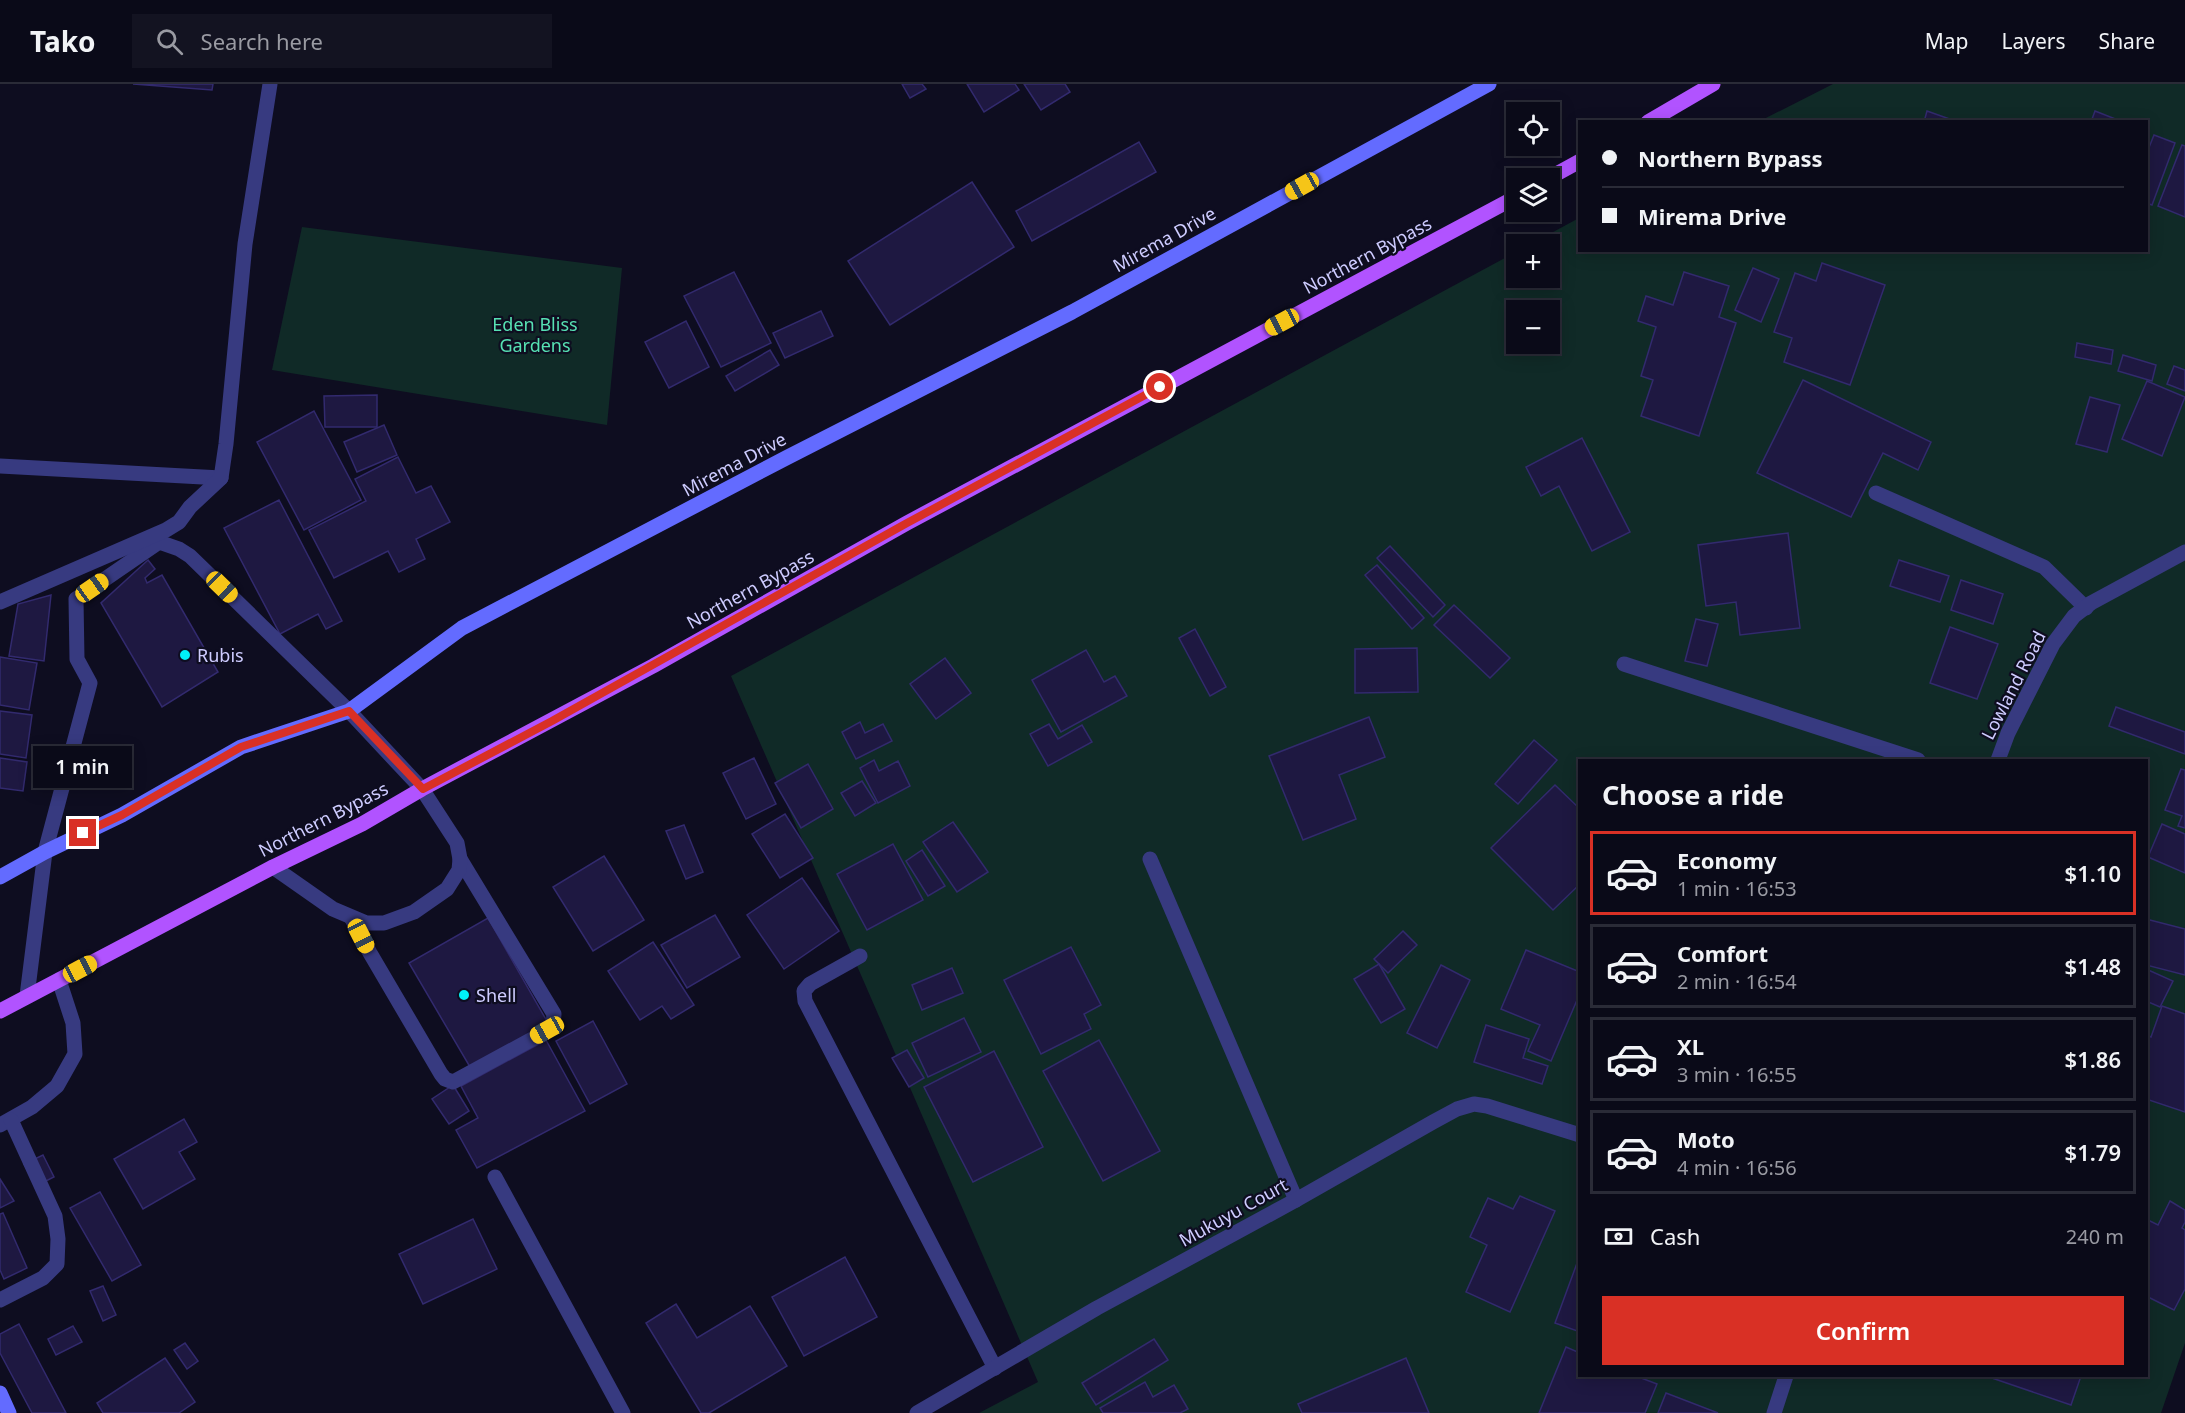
<!DOCTYPE html>
<html lang="en">
<head>
<meta charset="utf-8">
<style>
	body { margin:0; font-family:"Noto Sans",sans-serif; background:#131321; color:#f1f3f6; height:100vh; display:flex; flex-direction:column; font-size:22px; white-space:nowrap }
	* { box-sizing:border-box; margin:0 }
	p { font-size:20px; color:#999aa2 }
	.icon { flex:none; width:33px; height:33px; fill:none; stroke:currentColor; stroke-width:2; stroke-linecap:round; stroke-linejoin:round }
	.map { position:relative; flex:1; overflow:hidden }
	.sheet { position:absolute; left:1578px; top:675px; width:570px; height:618px; display:flex; flex-direction:column; background:#0a0a18; border-radius:0px; box-shadow:0 3px 15px #0003,0 0 0 2px #2a2b37 }
	.sheet>* { flex:none }
	.hud { position:absolute; left:1578px; top:36px; width:570px; height:132px; border-radius:0px; box-shadow:0 3px 15px #0003,0 0 0 2px #2a2b37; display:grid; align-content:center; height:132px; padding:0 24px; background:#0a0a18 }
	.controls { position:absolute; left:1506px; top:18px; display:grid; gap:12px }
	.controls a { display:grid; place-items:center; width:54px; height:54px; border-radius:0px; background:#0a0a18; box-shadow:0 3px 15px #0003,0 0 0 2px #2a2b37; font-size:30px }
	.end { position:absolute; width:27px; height:27px; margin:-14px; border:8px solid #d93025; background:#fff; box-shadow:0 0 0 3px #fff }
	.from { border-radius:50% }
	.bubble { position:absolute; height:42px; border-radius:0px; background:#0a0a18; box-shadow:0 3px 15px #0003,0 0 0 2px #2a2b37; font-size:20px; font-weight:600; line-height:42px; text-align:center }
	.car { position:absolute; width:18px; height:36px; margin:-18px -9px; border-radius:8px; box-shadow:0 0 4px 2px #0007; background:linear-gradient(#f5c518 24%,#345 0 40%,#f5c518 0 76%,#345 0 86%,#f5c518 0) }
	.hud b { display:flex; align-items:center; gap:21px; height:57px; font-size:22px }
	.hud b+b { border-top:2px solid #2a2b37 }
	.hud i { width:15px; height:15px; background:#f1f3f6 }
	ul { padding:0; list-style:none }
	li { display:flex; align-items:center; gap:18px; height:84px; margin:0 12px 9px; padding:0 12px; border:3px solid #2a2b37; border-radius:0px }
	li div { flex:1 }
	li b { display:block; font-size:22px }
	li em { font-style:normal; font-weight:600 }
	li.active { border-color:#d93025 }
	li>.icon { width:54px; height:54px; stroke-width:1.5 }
	h2 { padding:0 24px; font-size:27px; line-height:72px }
	.pay { display:flex; align-items:center; gap:15px; height:66px; padding:0 24px; font-size:22px }
	.pay p { margin-inline-start:auto }
	.action { display:flex; gap:12px; margin-top:auto; padding:12px 24px }
	.action a { flex:1; height:69px; border-radius:0px; background:#d93025; color:#fff; font-size:24px; font-weight:600; line-height:69px; text-align:center }
	header { display:flex; align-items:center; gap:36px; box-sizing:border-box; height:84px; padding:0 30px; background:#0a0a18; border-bottom:2px solid #2a2b37 }
	header strong { font-size:28px }
	nav { display:flex; gap:33px; margin-inline-start:auto; font-size:21px }
	.search { width:420px; height:54px; background:#131321; display:flex; align-items:center; gap:15px; box-sizing:border-box; padding:0 21px; border-radius:0px; color:#999aa2; font-size:22px }
	.map>svg:first-child { display:block }
	.green { fill:#102a27; fill-rule:evenodd }
	.building { fill:#1e1841; stroke:#322a6e; stroke-width:1.5 }
	.lines { fill:none; stroke-linecap:round; stroke-linejoin:round }
	.lane { stroke:#373a80; stroke-width:15 }
	.street { stroke:#373a80; stroke-width:15 }
	.secondary { stroke:#636bff; stroke-width:15 }
	.primary { stroke:#b153ff; stroke-width:15 }
	.route { stroke:#d93025; stroke-width:8 }
	.poi-dot { fill:#00f1f7; stroke:#0e0d20; stroke-width:2 }
	.labels { text-anchor:middle; dominant-baseline:central; stroke-width:4.5; stroke-linejoin:round; paint-order:stroke }
	.street-label { font-size:18px; fill:#ceccff; stroke:#0e0d20 }
	.park-label { font-size:18px; fill:#57e0b3; stroke:#0e0d20 }
	.poi-label { font-size:18px; fill:#ceccff; stroke:#0e0d20; text-anchor:start }
</style>
</head>
<body>
<header>
<strong>Tako</strong>
<div class="search"><svg class="icon" aria-label="search" viewBox="0 0 24 24"><circle cx="10" cy="10" r="6"/><path d="M15 15l6 6"/></svg>Search here</div>
<nav><a>Map</a><a>Layers</a><a>Share</a></nav>
</header>
<div class="map">
<svg width="2185" height="1329" viewBox="0 0 2185 1329">
	<rect width="100%" height="100%" fill="#0e0d20"/>
	<g class="green">
		<path d="M1833,0H2185V1259L2161,1329H979L1038,1298L731,592L1516,168V194H1550V160H1531L1579,134L1580,166H2146V38L1760,37ZM1516,226H1550V260H1516ZM1580,676H2146V1292H1580Z"/>
		<path d="M302,143L622,184L607,341L272,286Z"/>
	</g>
	<g class="building">
		<path d="M133,0H213L212,6Z"/>
		<path d="M902,0H922L926,5L910,14Z"/>
		<path d="M967,0H1015L1019,6L984,28Z"/>
		<path d="M1024,0H1065L1070,8L1041,26Z"/>
		<path d="M1927,27L1958,38H1924Z"/>
		<path d="M2095,27L2123,38H2091Z"/>
		<path d="M2154,51L2175,59L2152,121L2146,119V71Z"/>
		<path d="M1139,58L1156,88L1032,157L1016,127Z"/>
		<path d="M2182,61L2185,62V133L2158,122Z"/>
		<path d="M972,98L1014,163L890,241L848,177Z"/>
		<path d="M1822,179L1885,201L1850,301L1784,278L1792,254L1774,248L1795,189L1816,197Z"/>
		<path d="M1753,184L1779,195L1761,238L1735,226Z"/>
		<path d="M734,188L771,259L721,283L684,212Z"/>
		<path d="M1684,188L1729,202L1719,233L1736,239L1699,352L1641,332L1653,296L1641,292L1656,243L1638,237L1646,212L1673,221Z"/>
		<path d="M821,227L833,252L785,274L773,249Z"/>
		<path d="M686,237L709,283L669,304L645,258Z"/>
		<path d="M2077,259L2113,266L2111,280L2075,273Z"/>
		<path d="M770,266L779,281L735,307L726,292Z"/>
		<path d="M2123,271L2156,281L2152,297L2118,287Z"/>
		<path d="M2174,282L2185,286V307L2167,300Z"/>
		<path d="M1803,296L1931,358L1918,386L1883,369L1851,433L1757,389Z"/>
		<path d="M2147,297L2185,313L2162,372L2122,355Z"/>
		<path d="M377,311V343H325L324,312Z"/>
		<path d="M2090,313L2120,321L2107,368L2076,360Z"/>
		<path d="M314,327L361,416L304,446L257,358Z"/>
		<path d="M384,341L397,371L357,388L344,358Z"/>
		<path d="M1582,354L1630,448L1592,467L1559,402L1541,412L1526,383Z"/>
		<path d="M398,373L416,409L431,402L450,438L416,455L425,475L399,488L388,467L334,494L309,446L366,417L355,395Z"/>
		<path d="M279,416L342,537L326,545L318,530L280,550L224,444Z"/>
		<path d="M1788,449L1800,544L1740,551L1736,518L1706,522L1698,461Z"/>
		<path d="M1390,462L1445,521L1433,533L1377,474Z"/>
		<path d="M148,476L155,485L145,494L147,499L162,491L218,588L162,623L101,519Z"/>
		<path d="M1899,476L1949,492L1940,518L1890,502Z"/>
		<path d="M1377,481L1424,534L1412,545L1365,491Z"/>
		<path d="M1961,496L2003,510L1993,540L1951,526Z"/>
		<path d="M51,511L44,577L9,572L18,520Z"/>
		<path d="M1454,521L1510,574L1490,594L1434,541Z"/>
		<path d="M1696,535L1718,540L1707,582L1685,577Z"/>
		<path d="M1950,543L1998,560L1977,615L1930,599Z"/>
		<path d="M1195,545L1226,603L1210,612L1179,554Z"/>
		<path d="M1417,564L1418,608L1355,609V565Z"/>
		<path d="M1086,566L1104,598L1115,592L1127,612L1061,648L1032,596Z"/>
		<path d="M0,573L37,579L29,626L0,621Z"/>
		<path d="M945,574L971,609L936,635L910,600Z"/>
		<path d="M2116,623L2185,648V670L2109,642Z"/>
		<path d="M0,627L32,631L26,674L0,670Z"/>
		<path d="M1369,633L1385,673L1339,691L1356,735L1303,756L1269,672Z"/>
		<path d="M860,638L865,649L883,640L892,657L856,675L842,648Z"/>
		<path d="M1049,640L1058,655L1082,641L1092,658L1048,682L1030,650Z"/>
		<path d="M1534,656L1557,676L1518,720L1495,700Z"/>
		<path d="M0,674L27,678L23,707L0,704Z"/>
		<path d="M754,674L776,720L746,735L723,689Z"/>
		<path d="M874,676L879,687L898,677L910,702L878,719L860,684Z"/>
		<path d="M808,680L833,725L801,744L775,699Z"/>
		<path d="M2181,685L2185,686V744L2178,742L2182,732L2165,726Z"/>
		<path d="M862,697L876,719L855,732L841,709Z"/>
		<path d="M1555,701L1580,725V800L1553,826L1491,764Z"/>
		<path d="M785,730L813,774L780,794L752,750Z"/>
		<path d="M953,738L988,788L957,808L923,758Z"/>
		<path d="M2162,740L2185,750V789L2148,773Z"/>
		<path d="M684,741L703,788L686,795L666,747Z"/>
		<path d="M893,760L923,816L867,846L837,790Z"/>
		<path d="M922,766L945,802L928,812L906,777Z"/>
		<path d="M604,772L644,836L593,867L553,803Z"/>
		<path d="M802,794L839,847L784,885L747,831Z"/>
		<path d="M715,831L740,873L687,904L661,861Z"/>
		<path d="M488,834L548,939L470,983L409,879Z"/>
		<path d="M2146,835L2185,845V891L2146,881Z"/>
		<path d="M1403,847L1417,861L1388,889L1374,875Z"/>
		<path d="M653,858L694,921L671,935L662,922L640,936L608,887Z"/>
		<path d="M1071,863L1101,921L1084,930L1091,945L1041,970L1004,896Z"/>
		<path d="M1526,866L1580,888V909L1551,977L1528,967L1540,941L1501,925Z"/>
		<path d="M1379,880L1405,925L1381,939L1354,895Z"/>
		<path d="M1441,881L1470,896L1437,964L1407,949Z"/>
		<path d="M952,884L963,909L922,926L912,901Z"/>
		<path d="M2146,885L2173,897L2160,923L2146,917Z"/>
		<path d="M2162,922L2185,930V1028L2146,1015V951L2151,953Z"/>
		<path d="M964,934L981,968L928,993L912,959Z"/>
		<path d="M593,937L627,1000L590,1020L556,957Z"/>
		<path d="M1486,941L1529,955L1523,974L1548,982L1542,1000L1474,978Z"/>
		<path d="M546,956L585,1027L477,1084L456,1046L478,1034L461,1002Z"/>
		<path d="M1099,956L1160,1067L1103,1097L1043,987Z"/>
		<path d="M907,966L924,994L909,1003L892,974Z"/>
		<path d="M994,967L1043,1063L973,1098L924,1003Z"/>
		<path d="M453,1001L469,1027L449,1040L432,1015Z"/>
		<path d="M184,1035L197,1058L179,1068L195,1095L143,1125L114,1075Z"/>
		<path d="M43,1071L54,1093L36,1102L24,1080Z"/>
		<path d="M0,1095L14,1117L0,1124Z"/>
		<path d="M100,1108L141,1181L112,1197L70,1124Z"/>
		<path d="M1520,1112L1555,1127L1510,1228L1466,1208L1487,1161L1470,1153L1488,1114L1513,1125Z"/>
		<path d="M2170,1117L2185,1126V1138L2182,1144L2185,1146V1205L2174,1226L2146,1212V1135L2158,1141Z"/>
		<path d="M3,1129L27,1184L4,1195L0,1186V1130Z"/>
		<path d="M473,1135L497,1185L423,1220L399,1170Z"/>
		<path d="M1580,1171V1248L1555,1239Z"/>
		<path d="M845,1173L877,1233L804,1272L772,1213Z"/>
		<path d="M103,1202L116,1231L103,1237L90,1207Z"/>
		<path d="M676,1220L697,1254L750,1222L787,1282L709,1329H701L646,1239Z"/>
		<path d="M19,1240L66,1329H32L0,1269V1250Z"/>
		<path d="M73,1242L82,1258L56,1271L48,1255Z"/>
		<path d="M1154,1255L1168,1276L1096,1321L1082,1299Z"/>
		<path d="M185,1259L198,1277L187,1285L174,1266Z"/>
		<path d="M1566,1263L1580,1269V1292H1636L1657,1300L1645,1329H1539Z"/>
		<path d="M165,1274L195,1318L179,1329H103L97,1319Z"/>
		<path d="M1406,1274L1429,1329H1302L1298,1320Z"/>
		<path d="M1986,1292H2081L2071,1321Z"/>
		<path d="M1145,1298L1153,1313L1174,1301L1188,1325L1180,1329H1103L1100,1324Z"/>
		<path d="M1666,1309L1718,1329H1658Z"/>
	</g>
	<g class="lines">
		<g class="lane">
			<path d="M0,382L221,394"/>
			<path d="M1876,409L2044,483L2086,524"/>
			<path d="M1150,775L1296,1116"/>
			<path d="M352,835L370,869L441,990L445,995L453,998L547,947L553,942L554,930L460,775"/>
			<path d="M27,912L45,768L90,599L77,575L76,515L159,458L179,465L190,472L349,627L422,705L457,759L460,775L459,786L447,805L414,828L384,839H366L333,825L273,783"/>
			<path d="M0,1041L32,1023L57,1002L75,970L73,939L59,896"/>
			<path d="M495,1093L623,1329"/>
			<path d="M0,1216L43,1194L57,1180L58,1155L55,1132L11,1036"/>
		</g>
		<g class="street">
			<path d="M0,518L166,446L179,438L190,423L221,394L226,360L245,160L270,0"/>
			<path d="M1624,580L1918,676"/>
			<path d="M1998,676L2008,649L2053,560L2074,532L2091,519L2185,468"/>
			<path d="M860,872L810,900L804,907L805,917L995,1284"/>
			<path d="M917,1329L1097,1224L1296,1116L1433,1038L1457,1025L1474,1020L1487,1022L1580,1051"/>
			<path d="M1774,1329L1786,1292"/>
		</g>
		<g class="secondary">
			<path d="M0,793L45,768L122,731L241,663L349,627L462,544L786,374L1072,228L1489,0"/>
			<path d="M0,1309L9,1329"/>
		</g>
		<g class="primary">
			<path d="M1648,38L1713,0"/>
			<path d="M1549,94L1580,77"/>
			<path d="M0,927L273,783L362,740L422,705L653,582L907,439L1516,113"/>
		</g>
	</g>
	<g class="lines">
		<path class="route" d="M83,749L122,731L241,663L349,627L423,705L552,637L907,439L1160,303"/>
	</g>
	<g class="poi-dot">
		<circle cx="185" cy="571" r="6"/>
		<circle cx="464" cy="911" r="6"/>
	</g>
	<g class="labels">
		<g class="street-label">
			<text transform="translate(1164 155) rotate(-29)">Mirema Drive</text>
			<text transform="translate(1367 171) rotate(-28)">Northern Bypass</text>
			<text transform="translate(734 380) rotate(-28)">Mirema Drive</text>
			<text transform="translate(750 505) rotate(-29)">Northern Bypass</text>
			<text transform="translate(2013 601) rotate(-63)">Lowland Road</text>
			<text transform="translate(323 735) rotate(-27)">Northern Bypass</text>
			<text transform="translate(1233 1128) rotate(-29)">Mukuyu Court</text>
		</g>
		<g class="park-label">
			<text x="535" y="240">Eden Bliss<tspan x="535" dy="21">Gardens</tspan></text>
		</g>
		<g class="poi-label">
			<text x="197" y="571">Rubis</text>
			<text x="476" y="911">Shell</text>
		</g>
	</g>
</svg>
<div class="controls">
<a><svg class="icon" aria-label="locate" viewBox="0 0 24 24"><circle cx="12" cy="12" r="6"/><path d="M12 2v4M12 18v4M2 12h4M18 12h4"/></svg></a>
<a><svg class="icon" aria-label="layers" viewBox="0 0 24 24"><path d="M12 4l9 5-9 5-9-5zM3 14l9 5 9-5"/></svg></a>
<a>+</a>
<a>−</a>
</div>
<i class="end from" style="left:1160px;top:303px"></i>
<i class="end" style="left:83px;top:749px"></i>
<div class="bubble" style="left:33px;top:662px;width:99px">1 min</div>
<i class="car" style="left:1302px;top:102px;rotate:241deg"></i>
<i class="car" style="left:1282px;top:238px;rotate:242deg"></i>
<i class="car" style="left:222px;top:503px;rotate:134deg"></i>
<i class="car" style="left:92px;top:504px;rotate:55deg"></i>
<i class="car" style="left:361px;top:852px;rotate:153deg"></i>
<i class="car" style="left:80px;top:885px;rotate:62deg"></i>
<i class="car" style="left:547px;top:946px;rotate:241deg"></i>
<div class="hud">
<b><i class="from"></i>Northern Bypass</b>
<b><i></i>Mirema Drive</b>
</div>
<section class="sheet">
<h2>Choose a ride</h2>
<ul>
<li class="active"><svg class="icon" aria-label="car" viewBox="0 0 24 24"><path d="M5 17H2v-5l4-1 3-4h7l3 4 3 1v5h-3M9 17h6M6 11h13"/><circle cx="7" cy="17" r="2"/><circle cx="17" cy="17" r="2"/></svg><div><b>Economy</b><p>1 min · 16:53</p></div><em>$1.10</em></li>
<li><svg class="icon" aria-label="car" viewBox="0 0 24 24"><path d="M5 17H2v-5l4-1 3-4h7l3 4 3 1v5h-3M9 17h6M6 11h13"/><circle cx="7" cy="17" r="2"/><circle cx="17" cy="17" r="2"/></svg><div><b>Comfort</b><p>2 min · 16:54</p></div><em>$1.48</em></li>
<li><svg class="icon" aria-label="car" viewBox="0 0 24 24"><path d="M5 17H2v-5l4-1 3-4h7l3 4 3 1v5h-3M9 17h6M6 11h13"/><circle cx="7" cy="17" r="2"/><circle cx="17" cy="17" r="2"/></svg><div><b>XL</b><p>3 min · 16:55</p></div><em>$1.86</em></li>
<li><svg class="icon" aria-label="car" viewBox="0 0 24 24"><path d="M5 17H2v-5l4-1 3-4h7l3 4 3 1v5h-3M9 17h6M6 11h13"/><circle cx="7" cy="17" r="2"/><circle cx="17" cy="17" r="2"/></svg><div><b>Moto</b><p>4 min · 16:56</p></div><em>$1.79</em></li>
</ul>
<div class="pay"><svg class="icon" aria-label="cash" viewBox="0 0 24 24"><path d="M3 7h18v10H3z"/><circle cx="12" cy="12" r="2"/></svg>Cash<p>240 m</p></div>
<div class="action"><a>Confirm</a></div>
</section>
</div>
</body>
</html>
